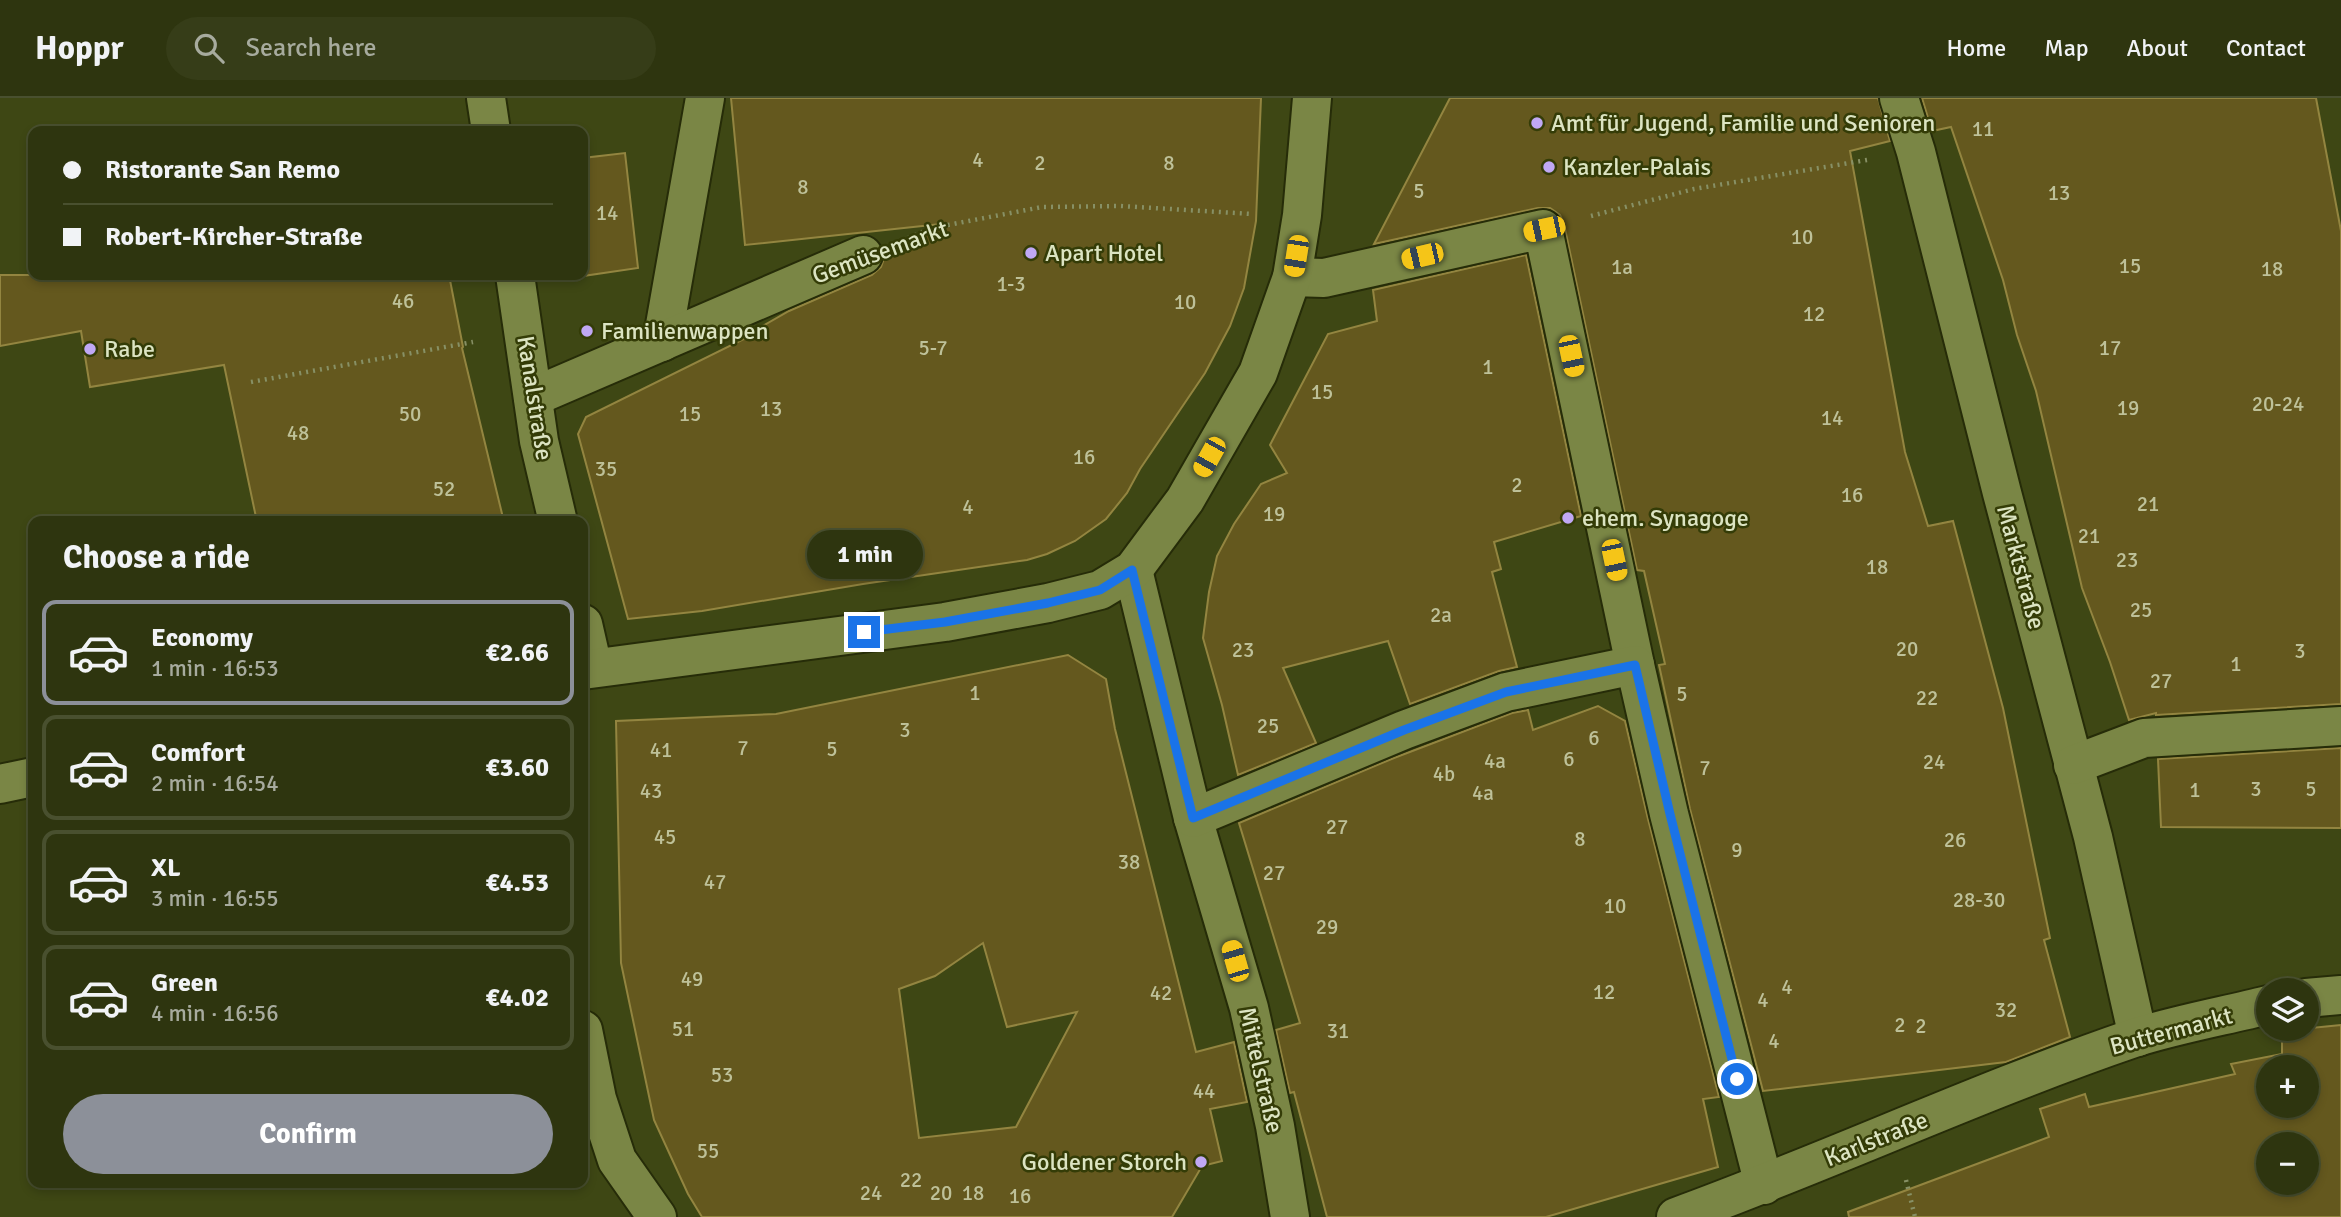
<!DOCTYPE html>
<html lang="en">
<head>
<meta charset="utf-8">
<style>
	body { margin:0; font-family:Signika,sans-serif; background:#363d18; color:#f1f3f6; height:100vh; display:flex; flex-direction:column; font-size:26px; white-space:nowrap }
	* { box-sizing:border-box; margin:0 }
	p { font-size:23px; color:#a7ab9e }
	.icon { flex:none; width:38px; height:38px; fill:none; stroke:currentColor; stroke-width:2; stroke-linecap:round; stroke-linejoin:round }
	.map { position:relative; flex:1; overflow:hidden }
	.sheet { position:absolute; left:28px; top:418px; width:560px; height:672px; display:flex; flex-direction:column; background:#2e350f; border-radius:14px; box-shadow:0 4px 10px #0003,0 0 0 2px #49502f }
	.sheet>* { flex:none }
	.guide { position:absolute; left:28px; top:28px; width:560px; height:154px; border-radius:14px; box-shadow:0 4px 10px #0003,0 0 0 2px #49502f; display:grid; align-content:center; height:154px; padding:0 35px; background:#2e350f }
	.tools { position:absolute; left:2256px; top:880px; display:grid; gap:14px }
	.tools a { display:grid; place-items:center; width:63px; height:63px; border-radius:50%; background:#2e350f; box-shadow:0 4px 10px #0003,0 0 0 2px #49502f; font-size:35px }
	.end { position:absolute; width:32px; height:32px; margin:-16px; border:9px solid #1a73e8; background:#fff; box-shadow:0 0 0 4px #fff }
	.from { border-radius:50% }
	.bubble { position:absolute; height:49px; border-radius:24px; background:#2e350f; box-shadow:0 4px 10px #0003,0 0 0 2px #49502f; font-size:23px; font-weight:700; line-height:49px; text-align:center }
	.car { position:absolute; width:21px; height:42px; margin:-21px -10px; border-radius:9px; box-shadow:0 0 5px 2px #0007; background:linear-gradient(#f5c518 24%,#345 0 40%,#f5c518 0 76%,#345 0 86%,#f5c518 0) }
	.guide b { display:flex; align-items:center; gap:24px; height:66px; font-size:26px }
	.guide b+b { border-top:2px solid #49502f }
	.guide i { width:18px; height:18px; background:#f1f3f6 }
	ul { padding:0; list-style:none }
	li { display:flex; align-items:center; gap:21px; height:105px; margin:0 14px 10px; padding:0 21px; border:4px solid #49502f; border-radius:14px }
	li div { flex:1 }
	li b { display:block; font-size:26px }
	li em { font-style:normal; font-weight:700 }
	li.active { border-color:#8c9099 }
	li>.icon { width:63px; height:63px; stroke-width:1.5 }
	h2 { padding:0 35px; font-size:32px; line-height:84px }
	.primary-button { display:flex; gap:14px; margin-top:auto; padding:14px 35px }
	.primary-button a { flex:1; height:80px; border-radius:42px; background:#8c9099; color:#fff; font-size:28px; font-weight:700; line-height:80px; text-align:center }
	header { display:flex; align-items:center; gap:42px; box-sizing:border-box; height:98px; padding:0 35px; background:#2e350f; border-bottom:2px solid #49502f }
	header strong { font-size:33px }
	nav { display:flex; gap:38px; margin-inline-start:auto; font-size:24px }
	.search { width:490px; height:63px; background:#363d18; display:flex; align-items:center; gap:18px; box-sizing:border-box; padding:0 24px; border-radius:38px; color:#a7ab9e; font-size:26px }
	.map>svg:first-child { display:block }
	.building { fill:#64581e; stroke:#938540; stroke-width:2; fill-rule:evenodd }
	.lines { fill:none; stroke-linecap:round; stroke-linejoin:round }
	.minor-casing { stroke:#262c08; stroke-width:42 }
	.path { stroke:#879065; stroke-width:4.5; stroke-dasharray:2 5; stroke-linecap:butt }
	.minor { stroke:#7a8645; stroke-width:38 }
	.route { stroke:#1a73e8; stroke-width:9 }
	.poi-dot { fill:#c0a8f4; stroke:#343c07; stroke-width:2.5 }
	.labels { text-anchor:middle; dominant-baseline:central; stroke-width:5; stroke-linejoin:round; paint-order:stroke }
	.number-label { font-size:21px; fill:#bec199 }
	.poi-label { font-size:24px; fill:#dce4c2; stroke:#343c07; text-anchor:start }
	.street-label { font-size:24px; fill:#dce4c2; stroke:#343c07 }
</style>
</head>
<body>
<header>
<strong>Hoppr</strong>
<div class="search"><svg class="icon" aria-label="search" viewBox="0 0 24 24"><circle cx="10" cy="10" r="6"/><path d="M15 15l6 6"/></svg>Search here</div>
<nav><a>Home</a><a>Map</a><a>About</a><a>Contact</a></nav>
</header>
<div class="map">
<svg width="2341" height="1119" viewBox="0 0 2341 1119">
	<rect width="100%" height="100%" fill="#3e4714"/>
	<g class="building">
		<path d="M731,0H1261L1256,123L1244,190L1230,228L1205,275L1140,371L1127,395L1106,421L1075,443L1047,456L1027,462L863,486L702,513L628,521L578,336L586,319L754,236L752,234L789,213L872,177L881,169L885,158L941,126L745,147Z"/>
		<path d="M1450,0H1878L1890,43L1850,53L1905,354L1928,428L1953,423L2003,610L2050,840L2044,842L2070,939L2006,964L1763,993L1690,711L1659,567L1665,566L1644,473L1637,472L1564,126L1560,117L1550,110H1538L1374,146Z"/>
		<path d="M1922,0H2316L2341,133V606L2156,617V615L2129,622L2110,564L2082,490L2036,293L2017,237L2003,182L1951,29L1932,33Z"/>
		<path d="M625,55L638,170L583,178V60Z"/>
		<path d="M1526,157L1581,418L1494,444L1501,471L1492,474L1517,569L1499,573L1410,606L1388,543L1283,570L1316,645L1238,677L1222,607L1203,540L1209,494L1217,458L1234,426L1261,386L1287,375L1270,347L1328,236L1377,223L1373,192Z"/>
		<path d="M0,177H449L463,249L462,250L504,424H257L224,267L90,289L81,233L0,248Z"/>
		<path d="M1068,557L1106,581L1115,631L1196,954L1234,944L1247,1004L1210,1011L1222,1063L1202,1068L1172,1119H702L688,1096L654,1022L621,865L616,623L776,616ZM983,845L1007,929L1077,914L1016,1029L919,1040L899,891L935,878Z"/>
		<path d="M1598,608L1625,623L1648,721L1719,999L1703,1001L1718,1069L1546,1119H1327L1294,994L1290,995L1276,932L1300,925L1239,725L1394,660L1512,615L1528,612L1533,632Z"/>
		<path d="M2341,650V730L2161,729L2158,661Z"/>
		<path d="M2341,927V1119H1849L1848,1114L2049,1039L2040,1011L2085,996L2089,1009L2235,976L2231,966L2282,956V933ZM2268,970H2306V1008H2268ZM2268,1046H2306V1085H2268Z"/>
	</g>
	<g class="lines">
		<g class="minor-casing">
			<g id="minor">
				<path d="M486,0L491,33"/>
				<path d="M1899,0L1916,54L2002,395L2093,739L2138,939"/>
				<path d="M515,177L539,343L558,424"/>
				<path d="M1292,179L1324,180L1543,131L1635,567L1669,716L1764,1087"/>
				<path d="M662,244L705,0"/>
				<path d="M533,299L863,157"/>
				<path d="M1133,472L1193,720L1249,910L1275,1028L1290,1119"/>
				<path d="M583,526L593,570"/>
				<path d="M583,572L945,524L1048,505L1100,492L1133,472L1185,402L1258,275L1292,179L1302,117L1312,0"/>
				<path d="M2073,667L2144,640L2341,628"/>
				<path d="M0,686L33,679"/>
				<path d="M1193,720L1404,632L1506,594L1635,567"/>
				<path d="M2306,900L2341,897"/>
				<path d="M583,932L597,1001L617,1062L657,1119"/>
				<path d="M1676,1119C1830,1063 1979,993 2134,940C2178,926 2224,918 2268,907"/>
			</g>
		</g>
		<g class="path">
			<path d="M1591,118L1694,91L1867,62"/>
			<path d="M908,140L932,130L1042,109L1121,108L1252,116"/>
			<path d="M251,284L473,244"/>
			<path d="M1906,1082L1915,1119"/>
		</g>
		<use href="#minor" class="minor"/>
	</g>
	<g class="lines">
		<path class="route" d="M864,534L945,524L1048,505L1100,492L1132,472L1193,720L1404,632L1506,594L1635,567L1670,716L1737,981"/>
	</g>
	<g class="poi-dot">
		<circle cx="1537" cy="25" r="7"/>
		<circle cx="1549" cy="69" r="7"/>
		<circle cx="1031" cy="155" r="7"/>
		<circle cx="587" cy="233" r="7"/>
		<circle cx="90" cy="251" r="7"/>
		<circle cx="1568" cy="420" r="7"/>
		<circle cx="1201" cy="1064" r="7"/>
	</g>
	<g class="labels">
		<g class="number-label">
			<text x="1983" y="31">11</text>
			<text x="978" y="62">4</text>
			<text x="1040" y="65">2</text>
			<text x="1169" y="65">8</text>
			<text x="803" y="89">8</text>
			<text x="1419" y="93">5</text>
			<text x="2059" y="95">13</text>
			<text x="607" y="115">14</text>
			<text x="1802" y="139">10</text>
			<text x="2130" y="168">15</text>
			<text x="1622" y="169">1a</text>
			<text x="2272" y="171">18</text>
			<text x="1011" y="186">1-3</text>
			<text x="403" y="203">46</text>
			<text x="1185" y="204">10</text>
			<text x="1814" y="216">12</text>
			<text x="933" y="250">5-7</text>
			<text x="2110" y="250">17</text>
			<text x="1488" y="269">1</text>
			<text x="1322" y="294">15</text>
			<text x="2278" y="306">20-24</text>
			<text x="2128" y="310">19</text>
			<text x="771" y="311">13</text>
			<text x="410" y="316">50</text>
			<text x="690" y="316">15</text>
			<text x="1832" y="320">14</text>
			<text x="298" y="335">48</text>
			<text x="1084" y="359">16</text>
			<text x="606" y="371">35</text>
			<text x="1517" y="387">2</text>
			<text x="444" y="391">52</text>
			<text x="1852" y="397">16</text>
			<text x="2148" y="406">21</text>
			<text x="968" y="409">4</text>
			<text x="1274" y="416">19</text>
			<text x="2089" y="438">21</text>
			<text x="2127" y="462">23</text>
			<text x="1877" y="469">18</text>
			<text x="2141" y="512">25</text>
			<text x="1441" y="517">2a</text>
			<text x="1907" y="551">20</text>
			<text x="1243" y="552">23</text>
			<text x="2300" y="553">3</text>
			<text x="2236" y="566">1</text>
			<text x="2161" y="583">27</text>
			<text x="975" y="595">1</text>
			<text x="1682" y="596">5</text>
			<text x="1927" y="600">22</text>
			<text x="1268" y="628">25</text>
			<text x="905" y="632">3</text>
			<text x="1594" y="640">6</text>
			<text x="743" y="650">7</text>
			<text x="832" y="651">5</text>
			<text x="661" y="652">41</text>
			<text x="1569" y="661">6</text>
			<text x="1495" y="663">4a</text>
			<text x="1934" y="664">24</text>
			<text x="1705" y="670">7</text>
			<text x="1444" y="676">4b</text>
			<text x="2256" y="691">3</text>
			<text x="2311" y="691">5</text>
			<text x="2195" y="692">1</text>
			<text x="651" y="693">43</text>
			<text x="1483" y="695">4a</text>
			<text x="1337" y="729">27</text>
			<text x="665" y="739">45</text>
			<text x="1580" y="741">8</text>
			<text x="1955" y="742">26</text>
			<text x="1737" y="752">9</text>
			<text x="1129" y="764">38</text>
			<text x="1274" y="775">27</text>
			<text x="715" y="784">47</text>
			<text x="1979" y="802">28-30</text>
			<text x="1615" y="808">10</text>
			<text x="1327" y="829">29</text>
			<text x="692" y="881">49</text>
			<text x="1787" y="889">4</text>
			<text x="1604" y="894">12</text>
			<text x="1161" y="895">42</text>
			<text x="1763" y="902">4</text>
			<text x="2006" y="912">32</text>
			<text x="1900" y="927">2</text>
			<text x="1921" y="928">2</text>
			<text x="683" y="931">51</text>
			<text x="1338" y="933">31</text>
			<text x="1774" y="943">4</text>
			<text x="722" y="977">53</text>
			<text x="1204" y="993">44</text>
			<text x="708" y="1053">55</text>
			<text x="911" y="1082">22</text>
			<text x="871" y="1095">24</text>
			<text x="941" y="1095">20</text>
			<text x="973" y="1095">18</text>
			<text x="1020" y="1098">16</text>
		</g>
		<g class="poi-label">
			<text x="1551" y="25">Amt für Jugend, Familie und Senioren</text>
			<text x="1563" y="69">Kanzler-Palais</text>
			<text x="1045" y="155">Apart Hotel</text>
			<text x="601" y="233">Familienwappen</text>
			<text x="104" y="251">Rabe</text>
			<text x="1582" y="420">ehem. Synagoge</text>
			<text x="1187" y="1064" text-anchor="end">Goldener Storch</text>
		</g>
		<g class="street-label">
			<text transform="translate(880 154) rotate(-20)">Gemüsemarkt</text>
			<text transform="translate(535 300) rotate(81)">Kanalstraße</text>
			<text transform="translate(2021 469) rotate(75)">Marktstraße</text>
			<text transform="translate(2171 933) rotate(-15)">Buttermarkt</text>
			<text transform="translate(1261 972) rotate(77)">Mittelstraße</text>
			<text transform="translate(1876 1041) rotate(-22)">Karlstraße</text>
		</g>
	</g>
</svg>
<div class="tools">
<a><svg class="icon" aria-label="layers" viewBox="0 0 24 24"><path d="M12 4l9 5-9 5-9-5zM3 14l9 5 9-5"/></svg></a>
<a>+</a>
<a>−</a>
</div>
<i class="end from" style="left:1737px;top:981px"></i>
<i class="end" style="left:864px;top:534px"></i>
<div class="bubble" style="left:807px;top:432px;width:116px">1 min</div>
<i class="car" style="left:1544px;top:131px;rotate:258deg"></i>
<i class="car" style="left:1296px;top:158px;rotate:189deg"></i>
<i class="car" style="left:1422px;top:158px;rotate:257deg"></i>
<i class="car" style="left:1571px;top:258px;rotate:168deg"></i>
<i class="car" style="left:1209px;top:359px;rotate:209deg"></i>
<i class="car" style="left:1614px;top:462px;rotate:168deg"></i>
<i class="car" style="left:1235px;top:863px;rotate:344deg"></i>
<div class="guide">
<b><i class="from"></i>Ristorante San Remo</b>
<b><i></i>Robert-Kircher-Straße</b>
</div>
<section class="sheet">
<h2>Choose a ride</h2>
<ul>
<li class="active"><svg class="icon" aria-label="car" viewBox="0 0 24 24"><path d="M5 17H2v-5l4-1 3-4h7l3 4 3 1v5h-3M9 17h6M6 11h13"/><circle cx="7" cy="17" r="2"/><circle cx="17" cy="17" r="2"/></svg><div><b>Economy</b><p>1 min · 16:53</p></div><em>€2.66</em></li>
<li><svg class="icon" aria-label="car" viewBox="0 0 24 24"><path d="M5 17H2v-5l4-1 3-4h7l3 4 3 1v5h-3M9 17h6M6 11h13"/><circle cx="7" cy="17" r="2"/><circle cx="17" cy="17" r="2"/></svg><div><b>Comfort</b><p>2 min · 16:54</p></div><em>€3.60</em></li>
<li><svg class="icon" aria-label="car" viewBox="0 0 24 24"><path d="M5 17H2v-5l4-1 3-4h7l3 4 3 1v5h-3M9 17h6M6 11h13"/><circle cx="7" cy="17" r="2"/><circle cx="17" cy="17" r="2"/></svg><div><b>XL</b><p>3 min · 16:55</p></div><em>€4.53</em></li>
<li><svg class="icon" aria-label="car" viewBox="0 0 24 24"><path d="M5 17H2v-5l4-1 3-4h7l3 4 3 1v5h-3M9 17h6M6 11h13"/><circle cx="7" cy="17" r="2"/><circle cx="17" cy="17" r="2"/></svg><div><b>Green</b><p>4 min · 16:56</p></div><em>€4.02</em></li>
</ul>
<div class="primary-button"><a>Confirm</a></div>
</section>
</div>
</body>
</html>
